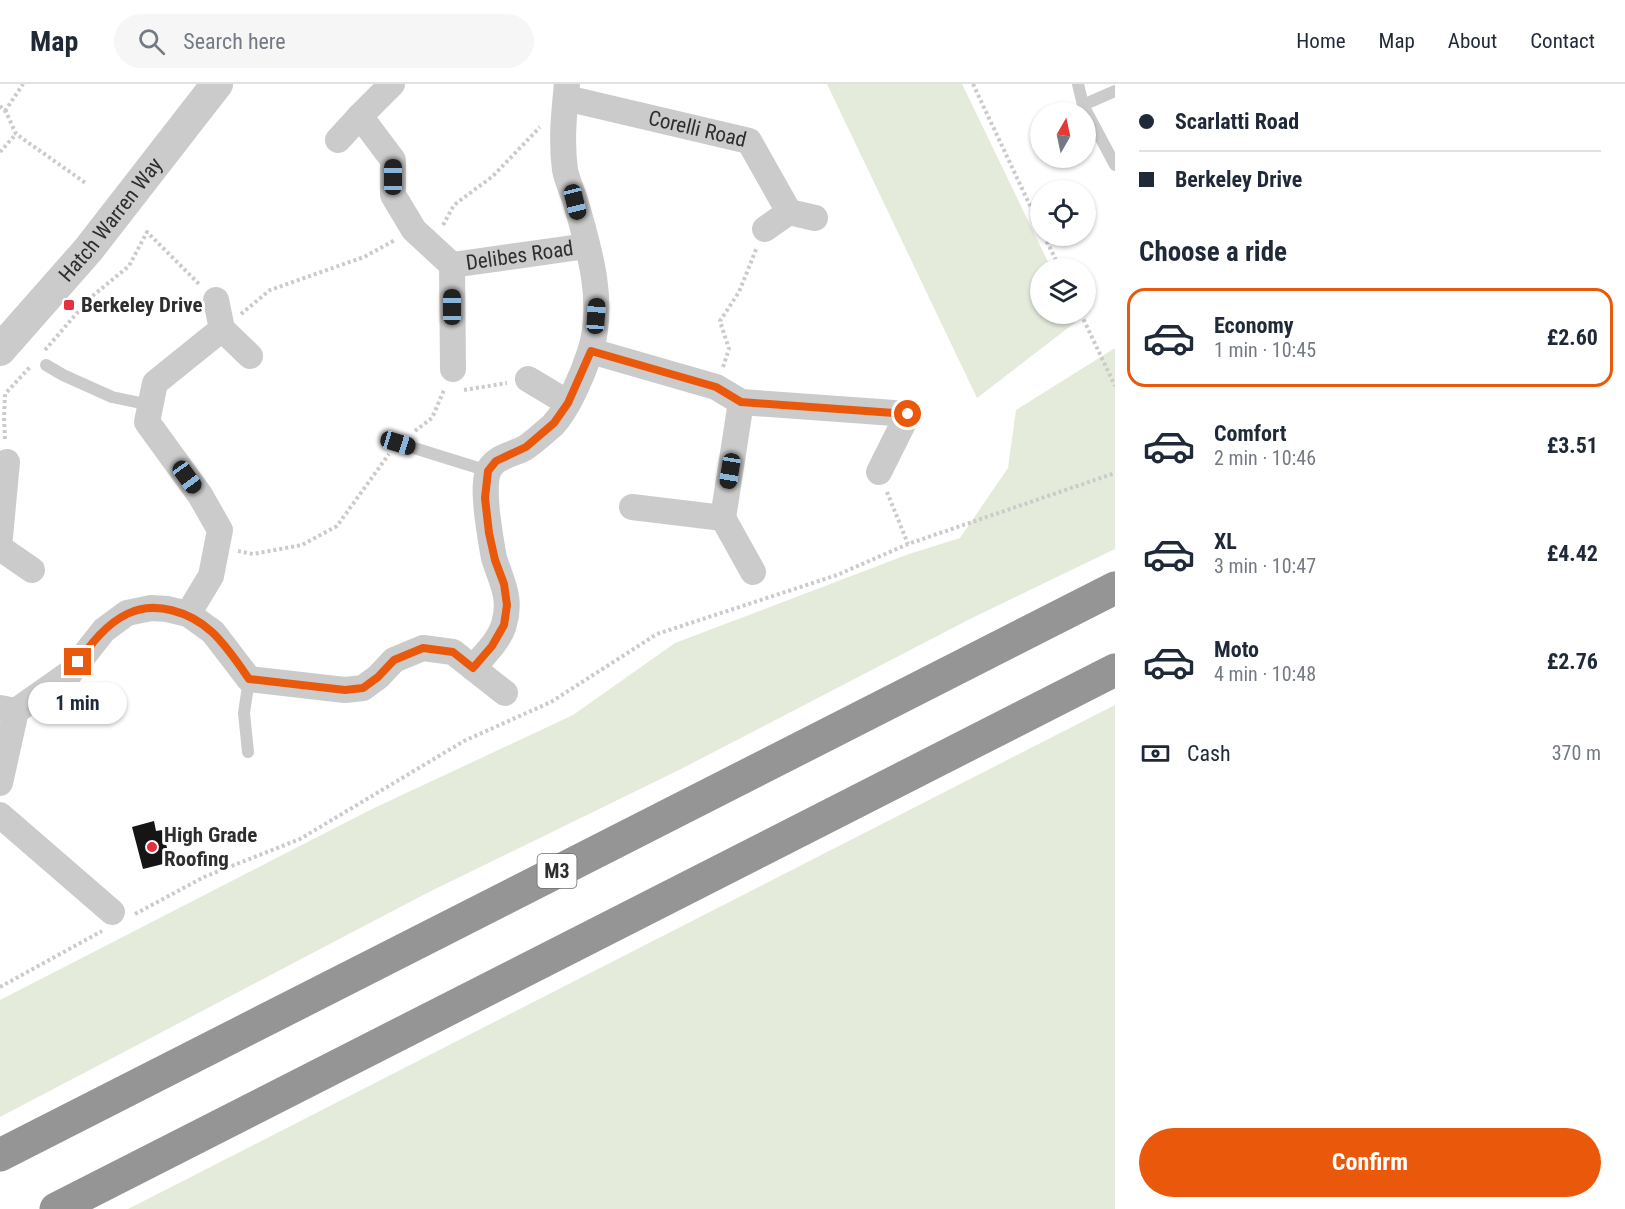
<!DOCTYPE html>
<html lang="en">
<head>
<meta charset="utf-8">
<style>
	body { margin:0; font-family:"Roboto Condensed",sans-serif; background:#f6f6f7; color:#1f2937; height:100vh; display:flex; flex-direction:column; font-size:22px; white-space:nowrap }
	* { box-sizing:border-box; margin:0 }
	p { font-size:20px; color:#747a83 }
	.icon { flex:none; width:33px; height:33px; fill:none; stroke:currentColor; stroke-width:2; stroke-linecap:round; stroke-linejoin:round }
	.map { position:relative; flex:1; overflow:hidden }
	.panel { display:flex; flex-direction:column; background:#fff; width:510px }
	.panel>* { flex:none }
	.guide { display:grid; align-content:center; height:132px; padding:0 24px; background:#fff }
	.needle { width:39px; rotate:9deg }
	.buttons { position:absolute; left:1030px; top:18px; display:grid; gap:12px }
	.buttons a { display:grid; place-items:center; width:66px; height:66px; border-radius:50%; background:#fff; box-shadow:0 2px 4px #0004; font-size:30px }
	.end { position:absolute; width:27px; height:27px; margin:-14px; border:8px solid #ea580c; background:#fff; box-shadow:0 0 0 3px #fff }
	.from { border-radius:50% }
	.bubble { position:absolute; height:42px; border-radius:21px; background:#fff; box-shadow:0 2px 4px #0004; font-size:20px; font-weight:700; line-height:42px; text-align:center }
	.car { position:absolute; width:18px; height:36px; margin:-18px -9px; border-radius:8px; box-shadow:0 0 4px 2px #0007; background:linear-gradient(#222 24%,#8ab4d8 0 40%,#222 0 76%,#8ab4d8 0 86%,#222 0) }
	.guide b { display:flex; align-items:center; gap:21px; height:57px; font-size:22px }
	.guide b+b { border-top:2px solid #e0e1e3 }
	.guide i { width:15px; height:15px; background:#1f2937 }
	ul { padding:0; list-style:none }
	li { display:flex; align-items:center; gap:18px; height:99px; margin:0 12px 9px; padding:0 12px; border:3px solid transparent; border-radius:18px }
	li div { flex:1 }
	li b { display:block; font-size:22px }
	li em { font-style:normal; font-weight:700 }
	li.on { border-color:#ea580c }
	li>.icon { width:54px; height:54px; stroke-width:1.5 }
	h2 { padding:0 24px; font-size:27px; line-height:72px }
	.pay { display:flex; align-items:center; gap:15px; height:66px; padding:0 24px; font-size:22px }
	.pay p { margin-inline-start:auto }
	.primary-button { display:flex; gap:12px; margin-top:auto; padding:12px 24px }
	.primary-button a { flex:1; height:69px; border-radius:36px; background:#ea580c; color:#fff; font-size:24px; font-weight:700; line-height:69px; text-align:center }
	header { display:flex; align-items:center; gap:36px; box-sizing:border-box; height:84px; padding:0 30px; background:#fff; border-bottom:2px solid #e0e1e3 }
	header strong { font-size:28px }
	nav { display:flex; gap:33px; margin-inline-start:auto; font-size:21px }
	.search { width:420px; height:54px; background:#f6f6f7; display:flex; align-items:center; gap:15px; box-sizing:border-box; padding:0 21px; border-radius:33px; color:#747a83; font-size:22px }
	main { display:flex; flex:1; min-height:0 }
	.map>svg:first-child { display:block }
	.green { fill:#e4ebdb }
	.building { fill:#151515 }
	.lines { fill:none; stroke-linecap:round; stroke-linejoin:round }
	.path { stroke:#cbcbcb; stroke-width:4; stroke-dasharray:3 3; stroke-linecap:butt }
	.service { stroke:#cbcbcb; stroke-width:12 }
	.minor { stroke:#cbcbcb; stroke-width:26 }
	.tertiary { stroke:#cbcbcb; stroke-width:32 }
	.motorway { stroke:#959595; stroke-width:33 }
	.route { stroke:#ea580c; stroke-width:8 }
	.poi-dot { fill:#e4303f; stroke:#fff; stroke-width:2 }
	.labels { text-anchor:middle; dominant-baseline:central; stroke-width:6; stroke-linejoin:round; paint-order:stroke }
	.shield { fill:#fff; stroke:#6d6d6d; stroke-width:1.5 }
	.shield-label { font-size:20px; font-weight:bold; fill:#2e2e2e }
	.street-label { font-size:21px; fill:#2e2e2e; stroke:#fff }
	.poi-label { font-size:21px; font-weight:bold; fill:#2e2e2e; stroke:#fff; text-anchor:start }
</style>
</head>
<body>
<header>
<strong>Map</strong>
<div class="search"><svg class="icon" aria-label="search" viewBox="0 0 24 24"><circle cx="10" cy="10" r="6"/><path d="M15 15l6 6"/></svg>Search here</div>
<nav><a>Home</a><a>Map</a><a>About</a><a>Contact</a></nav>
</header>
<main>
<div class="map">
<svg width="1115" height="1125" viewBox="0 0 1115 1125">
	<rect width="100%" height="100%" fill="#fff"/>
	<g class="green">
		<path d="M827,0H962L1051,184H1041V230H1073L1077,237L977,314Z"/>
		<path d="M1115,264V465L970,535L679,686L427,809L0,1033V916L370,726L573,631L675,559L909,470L960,454L1008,384L1016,326Z"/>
		<path d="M1115,621V1125H128Z"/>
	</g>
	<path class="building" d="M154,737L156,747L162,746L171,778L143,785L132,743Z"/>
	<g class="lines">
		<g class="path">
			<path d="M973,0L1041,145"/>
			<path d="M0,22L6,28L16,50L87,100"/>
			<path d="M5,27L23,0"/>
			<path d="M0,68L16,50"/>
			<path d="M443,141L454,121L493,92L540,43"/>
			<path d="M1044,152L1060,184"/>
			<path d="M241,230L270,206L364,173L395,156"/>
			<path d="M1081,230L1115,302"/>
			<path d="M45,266L90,214L129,182L147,148L200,201"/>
			<path d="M723,283L729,265L720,237L739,208L757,163"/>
			<path d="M464,306L507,299"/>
			<path d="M415,347L432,334L444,306"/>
			<path d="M5,355L4,334L5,310L30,283"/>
			<path d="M887,408L908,460"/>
			<path d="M238,467L253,470L302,461L337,442L389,370"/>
			<path d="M135,830L204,793L300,755L464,657L551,618L657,550L837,491L908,460L1115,389"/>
			<path d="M0,903L102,847"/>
		</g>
		<g class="service">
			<path d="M1078,0L1083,21L1115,81"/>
			<path d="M1083,21L1115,7"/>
			<path d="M46,281L63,291L112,313L150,321"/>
			<path d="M398,359L488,387"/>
			<path d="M248,668L244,629L249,595"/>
		</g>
		<g class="minor">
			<path id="s1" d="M392,0L360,32L393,76V111L414,146L452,181L587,162"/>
			<path id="s2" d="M566,14L749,57L789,128L765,145"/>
			<path d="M338,56L360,32"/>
			<path d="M789,128L815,134"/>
			<path d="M452,181L453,285"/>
			<path d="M216,216L222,245L250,272"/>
			<path d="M591,267L716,303L741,318L908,330L879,388"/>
			<path d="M528,295L568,319"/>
			<path d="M632,423L723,434L741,318"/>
			<path d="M723,434L753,488"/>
			<path d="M0,453L7,378"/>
			<path d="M0,464L32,486"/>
			<path d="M188,530L211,492L220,446L200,411L147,338L155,299L222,245"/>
			<path d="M473,584C484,571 500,556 504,540C512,513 501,497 494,474C491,459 489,444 487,429C486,416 484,400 488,388C493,373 512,371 525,364C534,358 545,348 553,341C568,325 583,290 590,268C606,219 589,164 575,116C572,107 567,96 565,86C561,57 564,29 567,0"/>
			<path d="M0,624L16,627L70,589L104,546L127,529L151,524L167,525L188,530L213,548L249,595L345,606L363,604L378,593L394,576L423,564L453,568L505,609"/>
			<path d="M0,699L16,627"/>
			<path d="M0,731L112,828"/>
		</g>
		<path class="tertiary" id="s3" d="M0,266L88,166L217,0"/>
		<g class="motorway">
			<path d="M0,1071L1115,504"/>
			<path d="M56,1125L1115,586"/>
		</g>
	</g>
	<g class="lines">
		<path class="route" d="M78,578C91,560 106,540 127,530C155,516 190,528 212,548C226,561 238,579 249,595L345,606L363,604L378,593L394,576L423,564L453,568L473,584L492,562L504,541L507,521L504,500L495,476L489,449L485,414L488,387L496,377L526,363L554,339L568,319L591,267L716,303L741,318L908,330"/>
	</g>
	<g class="poi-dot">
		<rect x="63" y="215" width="12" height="12" rx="3"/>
		<circle cx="152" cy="763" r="6"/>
	</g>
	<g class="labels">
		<rect class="shield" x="537.5" y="770" width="39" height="34" rx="4.5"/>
		<g class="shield-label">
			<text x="557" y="787">M3</text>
		</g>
		<g class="street-label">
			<text stroke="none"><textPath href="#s2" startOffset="135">Corelli Road</textPath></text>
			<text stroke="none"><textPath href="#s3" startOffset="171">Hatch Warren Way</textPath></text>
			<text stroke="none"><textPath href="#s1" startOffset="296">Delibes Road</textPath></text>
		</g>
		<g class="poi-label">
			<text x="81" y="221">Berkeley Drive</text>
			<text x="164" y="751">High Grade<tspan x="164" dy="24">Roofing</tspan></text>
		</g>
	</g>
</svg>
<div class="buttons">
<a><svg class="needle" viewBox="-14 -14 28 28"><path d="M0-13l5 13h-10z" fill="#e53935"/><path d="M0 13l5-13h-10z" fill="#747a83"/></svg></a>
<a><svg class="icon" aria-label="locate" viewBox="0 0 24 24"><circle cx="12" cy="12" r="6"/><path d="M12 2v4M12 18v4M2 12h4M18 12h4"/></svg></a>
<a><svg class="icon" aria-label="layers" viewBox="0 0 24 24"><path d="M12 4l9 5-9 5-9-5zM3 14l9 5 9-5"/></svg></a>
</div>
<i class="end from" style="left:908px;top:330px"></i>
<i class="end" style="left:78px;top:578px"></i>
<div class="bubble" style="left:28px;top:598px;width:99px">1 min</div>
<i class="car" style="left:393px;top:93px;rotate:0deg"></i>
<i class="car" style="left:575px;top:118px;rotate:166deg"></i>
<i class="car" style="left:452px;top:223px;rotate:0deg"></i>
<i class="car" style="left:596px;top:232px;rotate:4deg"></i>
<i class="car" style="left:398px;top:359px;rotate:107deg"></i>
<i class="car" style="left:730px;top:387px;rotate:189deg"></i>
<i class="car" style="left:187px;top:393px;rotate:144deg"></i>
</div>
<section class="panel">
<div class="guide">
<b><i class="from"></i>Scarlatti Road</b>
<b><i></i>Berkeley Drive</b>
</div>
<h2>Choose a ride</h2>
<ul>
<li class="on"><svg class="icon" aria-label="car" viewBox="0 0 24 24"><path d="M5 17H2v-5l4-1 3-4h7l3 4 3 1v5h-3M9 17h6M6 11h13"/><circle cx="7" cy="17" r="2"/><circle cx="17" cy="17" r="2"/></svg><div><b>Economy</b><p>1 min · 10:45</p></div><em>£2.60</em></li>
<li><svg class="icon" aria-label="car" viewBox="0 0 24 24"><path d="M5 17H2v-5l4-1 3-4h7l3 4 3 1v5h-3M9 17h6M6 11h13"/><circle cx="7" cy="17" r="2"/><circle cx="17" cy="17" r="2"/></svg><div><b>Comfort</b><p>2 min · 10:46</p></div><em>£3.51</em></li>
<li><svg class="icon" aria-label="car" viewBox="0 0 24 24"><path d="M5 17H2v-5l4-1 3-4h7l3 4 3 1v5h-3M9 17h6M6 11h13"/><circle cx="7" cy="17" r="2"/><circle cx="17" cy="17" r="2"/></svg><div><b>XL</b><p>3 min · 10:47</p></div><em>£4.42</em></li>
<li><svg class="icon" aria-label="car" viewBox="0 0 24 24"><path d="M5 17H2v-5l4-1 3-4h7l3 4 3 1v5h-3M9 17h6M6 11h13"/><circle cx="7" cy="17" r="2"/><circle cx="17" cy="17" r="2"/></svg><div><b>Moto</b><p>4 min · 10:48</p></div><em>£2.76</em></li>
</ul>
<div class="pay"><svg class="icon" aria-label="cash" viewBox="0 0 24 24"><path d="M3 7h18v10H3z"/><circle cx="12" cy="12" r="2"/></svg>Cash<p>370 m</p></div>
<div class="primary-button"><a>Confirm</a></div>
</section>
</main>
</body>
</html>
